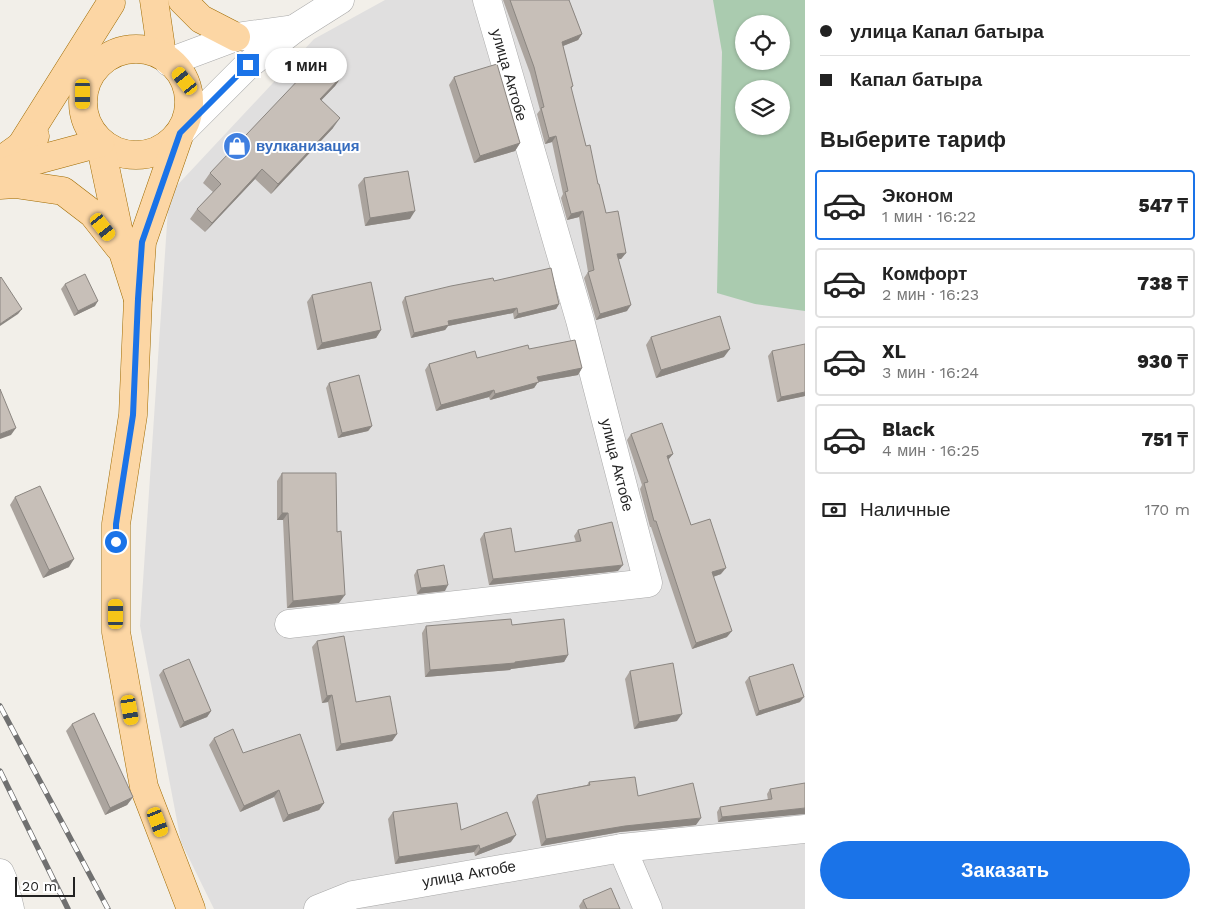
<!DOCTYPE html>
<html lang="ru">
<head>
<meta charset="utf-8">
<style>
	body { margin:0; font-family:"Work Sans",sans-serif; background:#f6f6f6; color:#222; height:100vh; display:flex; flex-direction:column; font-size:19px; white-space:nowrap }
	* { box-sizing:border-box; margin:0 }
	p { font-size:16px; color:#767676 }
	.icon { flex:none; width:28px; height:28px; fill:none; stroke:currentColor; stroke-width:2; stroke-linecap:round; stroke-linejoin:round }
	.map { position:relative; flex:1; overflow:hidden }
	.sheet { display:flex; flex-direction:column; background:#fff; width:400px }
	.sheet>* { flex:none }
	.banner { display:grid; align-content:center; height:110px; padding:0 15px; background:#fff }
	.buttons { position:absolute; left:735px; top:15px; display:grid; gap:10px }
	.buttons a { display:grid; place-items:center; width:55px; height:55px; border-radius:50%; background:#fff; box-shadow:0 1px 4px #0004; font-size:25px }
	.scale { position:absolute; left:15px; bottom:12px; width:60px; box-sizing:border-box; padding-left:5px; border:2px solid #222; border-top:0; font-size:14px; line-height:18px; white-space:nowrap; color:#222; -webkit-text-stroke:4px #fff; paint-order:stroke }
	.end { position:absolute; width:22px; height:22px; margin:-11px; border:6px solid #1a73e8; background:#fff; box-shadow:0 0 0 2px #fff }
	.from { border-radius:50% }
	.bubble { position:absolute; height:35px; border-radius:18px; background:#fff; box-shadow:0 1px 4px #0004; font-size:16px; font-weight:800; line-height:35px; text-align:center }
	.car { position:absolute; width:15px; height:30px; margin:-15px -8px; border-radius:6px; box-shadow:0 0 4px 1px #0007; background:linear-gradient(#f5c518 24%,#345 0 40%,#f5c518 0 76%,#345 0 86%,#f5c518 0) }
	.banner b { display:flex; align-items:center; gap:18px; height:48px; font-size:19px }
	.banner b+b { border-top:1px solid #e0e0e0 }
	.banner i { width:12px; height:12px; background:#222 }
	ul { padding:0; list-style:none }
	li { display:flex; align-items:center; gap:15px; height:70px; margin:0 10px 8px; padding:0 5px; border:2px solid #e0e0e0; border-radius:5px }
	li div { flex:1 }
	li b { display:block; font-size:19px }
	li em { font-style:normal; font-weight:800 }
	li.active { border-color:#1a73e8 }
	li>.icon { width:45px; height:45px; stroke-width:1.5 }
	h2 { padding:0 15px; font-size:22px; line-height:60px }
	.pay { display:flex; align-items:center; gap:12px; height:55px; padding:0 15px; font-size:19px }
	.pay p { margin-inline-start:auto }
	.cta { display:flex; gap:10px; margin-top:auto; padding:10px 15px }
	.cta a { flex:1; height:58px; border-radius:30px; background:#1a73e8; color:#fff; font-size:20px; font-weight:800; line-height:58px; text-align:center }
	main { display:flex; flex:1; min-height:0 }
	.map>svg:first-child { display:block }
	.residential { fill:#e0dfdf; fill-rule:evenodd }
	.cemetery { fill:#aacbaf; fill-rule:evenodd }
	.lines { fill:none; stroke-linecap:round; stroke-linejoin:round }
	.minor-casing { stroke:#a9a9a9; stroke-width:29 }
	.major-casing { stroke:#a06b00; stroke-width:29 }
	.minor { stroke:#fff; stroke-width:28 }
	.major { stroke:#fcd6a4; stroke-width:28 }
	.rail-casing { stroke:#707070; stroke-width:5.5 }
	.rail { stroke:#fff; stroke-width:4; stroke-dasharray:11; stroke-linecap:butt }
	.wall { fill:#aba49e }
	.shaded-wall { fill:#8b8681 }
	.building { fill:#c7bfb8; stroke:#8b8681 }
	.route { stroke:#1a73e8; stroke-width:6 }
	.labels { text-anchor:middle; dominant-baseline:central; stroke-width:4; stroke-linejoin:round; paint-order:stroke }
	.street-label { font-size:15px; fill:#222; stroke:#fff }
	.shop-label { font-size:15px; font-weight:bold; fill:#366cbe; stroke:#fff; text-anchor:start }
</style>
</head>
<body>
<main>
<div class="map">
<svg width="805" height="909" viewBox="0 0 805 909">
	<rect width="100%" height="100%" fill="#f2efe9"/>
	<path class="residential" d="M385,0H805V909H214L181,842L140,626L169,194L314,39ZM744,24H781V61H744ZM744,89H781V126H744Z"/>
	<path class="cemetery" d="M713,0H805V311L755,304L717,293L722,52ZM744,24H781V61H744ZM744,89H781V126H744Z"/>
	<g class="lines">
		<g class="minor-casing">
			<g id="minor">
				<path d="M294,29L340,0"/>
				<path d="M169,62L236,37L294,29L248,65L180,133"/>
				<path d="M289,624L648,583L580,320L487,0"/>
				<path d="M622,848L648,909"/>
				<path d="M0,873L3,880L10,909"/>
				<path d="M318,909L353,895L622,848L805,829"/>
			</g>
		</g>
		<g class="major-casing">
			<g id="major">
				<path d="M154,0L162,55"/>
				<path d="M182,0L201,19L236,37"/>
				<circle cx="136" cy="102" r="53"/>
				<path d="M100,143L123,252L138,299L142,242L180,133"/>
				<path d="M21,146L111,3"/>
				<path d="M0,161L35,136"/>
				<path d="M0,174L37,160L100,143"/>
				<path d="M0,185L15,184L63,191L93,214L119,247"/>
				<path d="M138,299L133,415L116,524V632L144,787L191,909"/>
			</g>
		</g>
		<use href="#minor" class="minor"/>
		<use href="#major" class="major"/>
		<g class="rail-casing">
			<g id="rail">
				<path d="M0,706L108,909"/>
				<path d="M0,771L68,909"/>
			</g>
		</g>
		<use href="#rail" class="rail"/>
	</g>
	<g class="wall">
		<path d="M503,0H569L582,34L578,40L563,46L573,86L571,89L586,146L598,184L606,213L626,253L621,259H618L627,311L596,320L584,278L588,272L579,217L567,220L561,198L563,194L552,142L545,144L537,114L540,110L530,73Z"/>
		<path d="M342,76L335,86L321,100L333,128L271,194L255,179L205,232L190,219L197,209L213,192L203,183L210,173Z"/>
		<path d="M454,77L520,143L515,151L474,163L449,85Z"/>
		<path d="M364,178L410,219L365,226L358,185Z"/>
		<path d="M494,281L559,304L556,309L514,319L513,313L448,326L445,330L411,338L402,302L405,297Z"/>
		<path d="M65,284L95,306L74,316L61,289Z"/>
		<path d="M312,295L381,330L376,338L317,350L307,302Z"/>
		<path d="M651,337L724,357L656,378L646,345Z"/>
		<path d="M529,349L582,368L578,375L538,382L534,388L490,400L489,397L436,411L425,370L429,364L477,358Z"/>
		<path d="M772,351L805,396L777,402L768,356Z"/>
		<path d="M329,383L372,426L368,431L338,438L326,388Z"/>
		<path d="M631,434L673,454L668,459L691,525L721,574L713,577L727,637L692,649L651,527H650L640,489L642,485L627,440Z"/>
		<path d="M282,473L337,532L339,603L287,608L283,520H277V481Z"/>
		<path d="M15,497L69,567L43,578L10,505Z"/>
		<path d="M578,530L618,571L489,585L480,539L484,533L515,552L576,542L574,536Z"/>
		<path d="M417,570L445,591L417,594L414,575Z"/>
		<path d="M512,625L568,655L564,662L511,669L510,670L425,677L422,633L426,626Z"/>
		<path d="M317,641L356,702L397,734L392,741L336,751L328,702L322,703L312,647Z"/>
		<path d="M163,670L211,711L207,717L180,728L159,675Z"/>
		<path d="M630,671L677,721L634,729L625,679Z"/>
		<path d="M749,677L800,702L756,716L745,682Z"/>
		<path d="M72,724L133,797L127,805L105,815L66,731Z"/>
		<path d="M214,738L243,753L324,803L319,810L283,822L274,797L240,812L209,745Z"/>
		<path d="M589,782L638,796L696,825L620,832L541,846L532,802L537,795L587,785Z"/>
		<path d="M770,789L803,813L718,822L717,812L720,807L768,800L767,794Z"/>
		<path d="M393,812L461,830L511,842L475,856L474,852L395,864L388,819Z"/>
		<path d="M583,900L620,909H580L579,906Z"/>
	</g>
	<g class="shaded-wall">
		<path d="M582,34L578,40L558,48L562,42Z"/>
		<path d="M342,76L335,86L313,109L320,99Z"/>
		<path d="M340,118L333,128L271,194L278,184Z"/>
		<path d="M556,136L552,142L545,144L549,138Z"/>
		<path d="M520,143L515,151L474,163L480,156Z"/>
		<path d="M262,169L255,179L205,232L212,223Z"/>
		<path d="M415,211L410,219L365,226L370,218Z"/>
		<path d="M583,211L579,217L567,220L571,214Z"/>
		<path d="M626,253L621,259L612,260L617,254Z"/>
		<path d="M98,301L95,306L74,316L78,311Z"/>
		<path d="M559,304L556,309L514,319L518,314Z"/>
		<path d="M631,305L627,311L596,320L600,314Z"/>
		<path d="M517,308L513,313L448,326L445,330L411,338L414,333L448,321Z"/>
		<path d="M22,309L18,314L0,326V324Z"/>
		<path d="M381,330L376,338L317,350L322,343Z"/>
		<path d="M730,349L724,357L656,378L661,370Z"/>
		<path d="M582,368L578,375L538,382L534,388L490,400L495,394L537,377Z"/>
		<path d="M494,390L489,397L436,411L441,405Z"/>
		<path d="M805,392V396L777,402L781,397Z"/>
		<path d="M372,426L368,431L338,438L342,433Z"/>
		<path d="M16,428L11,435L0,439V434Z"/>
		<path d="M673,454L668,460L667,456Z"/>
		<path d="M282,513H288L283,520H277Z"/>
		<path d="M74,559L69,567L43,578L49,570Z"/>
		<path d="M623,565L618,571L489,585L493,579Z"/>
		<path d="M726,568L721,574L707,579L712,572Z"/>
		<path d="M448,585L445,591L417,594L421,588Z"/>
		<path d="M345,595L339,603L287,608L293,601Z"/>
		<path d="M732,631L727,637L692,649L696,643Z"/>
		<path d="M568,655L564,662L511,669L510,670L425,677L430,670L515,662Z"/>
		<path d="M332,695L328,702L322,703L327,696Z"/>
		<path d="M804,697L800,702L756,716L759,711Z"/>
		<path d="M211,711L207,717L180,728L184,722Z"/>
		<path d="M682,714L677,721L634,729L639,722Z"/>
		<path d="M397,734L392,741L336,751L341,744Z"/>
		<path d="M279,790L274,797L240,812L244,806Z"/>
		<path d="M133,797L127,805L105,815L110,808Z"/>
		<path d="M324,803L319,810L283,822L288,815Z"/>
		<path d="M805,808V814L718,822L722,817Z"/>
		<path d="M701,818L696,825L620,832L541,846L546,839L625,826Z"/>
		<path d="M516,835L511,842L475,856L480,849Z"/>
		<path d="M479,845L474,852L395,864L399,857Z"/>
	</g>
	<g class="building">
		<path d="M510,0H569L582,34L562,42L573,86L571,87L586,146L590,145L598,184H599L606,213L618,211L626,253L617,254L631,305L600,314L588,272L594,270L583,211L571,214L565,192L568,191L556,136L549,138L541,108L544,107L534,67Z"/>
		<path d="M321,56L342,76L320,99L340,118L278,184L262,169L212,223L197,209L221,184L210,173Z"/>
		<path d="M497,64L520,143L480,156L454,77Z"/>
		<path d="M408,171L415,211L370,218L364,178Z"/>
		<path d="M551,268L559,304L518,314L517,308L448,321L449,325L414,333L405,297L451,286L493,278L494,281Z"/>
		<path d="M85,274L98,301L78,311L65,284Z"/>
		<path d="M1,277L22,309L0,324V278Z"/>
		<path d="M371,282L381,330L322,343L312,295Z"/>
		<path d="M720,316L730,349L661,370L651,337Z"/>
		<path d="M575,340L582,368L537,377L539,382L495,394L494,390L441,405L429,364L475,351L477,358L528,345L529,349Z"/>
		<path d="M805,344V392L781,397L772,351Z"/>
		<path d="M359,375L372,426L342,433L329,383Z"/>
		<path d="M0,389L16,428L0,434Z"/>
		<path d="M662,423L673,454L667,456L691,525L710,519L726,568L712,572L732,631L696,643L656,521H654L644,483L648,482L631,434Z"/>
		<path d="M282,473H336L337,532L341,531L345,595L293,601L288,513H282Z"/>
		<path d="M40,486L74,559L49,570L15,497Z"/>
		<path d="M612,522L623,565L493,579L484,533L511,528L515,552L581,541L578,530Z"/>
		<path d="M444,565L448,585L421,588L417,570Z"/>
		<path d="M511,619L512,625L564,619L568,655L515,662V663L430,670L426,626Z"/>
		<path d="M344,636L356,702L390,696L397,734L341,744L332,695L327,696L317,641Z"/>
		<path d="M189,659L211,711L184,722L163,670Z"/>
		<path d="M673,663L682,714L639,722L630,671Z"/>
		<path d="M793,664L804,697L759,711L749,677Z"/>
		<path d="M94,713L133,797L110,808L72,724Z"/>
		<path d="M233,729L243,753L300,734L324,803L288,815L279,790L244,806L214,738Z"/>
		<path d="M635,777L638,796L693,783L701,818L625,826L546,839L537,795L590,785L589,782Z"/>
		<path d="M805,783V808L722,817L720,807L772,799L770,789Z"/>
		<path d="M457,803L461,830L507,812L516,835L480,849L479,845L399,857L393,812Z"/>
		<path d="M611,888L620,909H587L583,900Z"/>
	</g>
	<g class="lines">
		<path class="route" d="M116,542V524L133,415L138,299L142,242L180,133L248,65"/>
	</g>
	<defs>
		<g id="shop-disc" transform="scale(1.4375)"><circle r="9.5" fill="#3f7fe0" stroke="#fff"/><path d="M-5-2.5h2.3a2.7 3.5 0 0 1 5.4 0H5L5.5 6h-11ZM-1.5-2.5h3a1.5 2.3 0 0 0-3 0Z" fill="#fff"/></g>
	</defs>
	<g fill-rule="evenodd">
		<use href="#shop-disc" x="237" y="146"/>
	</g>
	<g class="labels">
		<g class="street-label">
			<text transform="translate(509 75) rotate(74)">улица Актобе</text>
			<text transform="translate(617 465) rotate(76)">улица Актобе</text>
			<text transform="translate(469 874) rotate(-10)">улица Актобе</text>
		</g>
		<g class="shop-label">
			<text x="256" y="146">вулканизация</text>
		</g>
	</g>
</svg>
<div class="buttons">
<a><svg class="icon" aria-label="locate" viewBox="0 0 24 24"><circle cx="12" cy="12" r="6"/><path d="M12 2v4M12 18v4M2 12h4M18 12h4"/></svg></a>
<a><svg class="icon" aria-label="layers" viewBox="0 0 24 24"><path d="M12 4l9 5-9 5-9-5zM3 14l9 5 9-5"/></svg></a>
</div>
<div class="scale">20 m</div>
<i class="end from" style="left:116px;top:542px"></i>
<i class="end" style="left:248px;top:65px"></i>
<div class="bubble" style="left:265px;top:48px;width:82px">1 мин</div>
<i class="car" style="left:185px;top:81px;rotate:321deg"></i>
<i class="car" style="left:83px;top:94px;rotate:180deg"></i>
<i class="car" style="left:103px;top:227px;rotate:142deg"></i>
<i class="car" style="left:116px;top:614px;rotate:0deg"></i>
<i class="car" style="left:130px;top:710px;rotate:170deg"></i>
<i class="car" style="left:158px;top:822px;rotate:159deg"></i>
</div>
<section class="sheet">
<div class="banner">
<b><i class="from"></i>улица Капал батыра</b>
<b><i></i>Капал батыра</b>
</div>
<h2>Выберите тариф</h2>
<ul>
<li class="active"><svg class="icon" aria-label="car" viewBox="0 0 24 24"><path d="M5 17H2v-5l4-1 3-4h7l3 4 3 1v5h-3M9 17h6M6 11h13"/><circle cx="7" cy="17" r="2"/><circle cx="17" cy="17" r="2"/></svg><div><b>Эконом</b><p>1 мин · 16:22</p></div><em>547 ₸</em></li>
<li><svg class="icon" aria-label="car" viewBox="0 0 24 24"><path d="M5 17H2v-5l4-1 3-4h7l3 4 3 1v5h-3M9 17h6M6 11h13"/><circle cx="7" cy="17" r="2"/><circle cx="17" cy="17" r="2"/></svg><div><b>Комфорт</b><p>2 мин · 16:23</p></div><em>738 ₸</em></li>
<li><svg class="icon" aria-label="car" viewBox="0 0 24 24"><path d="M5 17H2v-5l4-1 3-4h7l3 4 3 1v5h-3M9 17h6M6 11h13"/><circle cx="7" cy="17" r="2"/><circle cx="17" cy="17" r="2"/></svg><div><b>XL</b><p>3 мин · 16:24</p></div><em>930 ₸</em></li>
<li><svg class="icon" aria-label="car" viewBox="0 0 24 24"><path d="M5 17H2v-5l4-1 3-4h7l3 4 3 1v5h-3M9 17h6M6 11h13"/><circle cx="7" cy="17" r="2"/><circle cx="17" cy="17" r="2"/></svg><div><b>Black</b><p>4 мин · 16:25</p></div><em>751 ₸</em></li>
</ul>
<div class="pay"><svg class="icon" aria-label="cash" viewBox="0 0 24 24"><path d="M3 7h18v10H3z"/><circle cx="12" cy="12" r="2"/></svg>Наличные<p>170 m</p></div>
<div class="cta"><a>Заказать</a></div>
</section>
</main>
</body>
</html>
